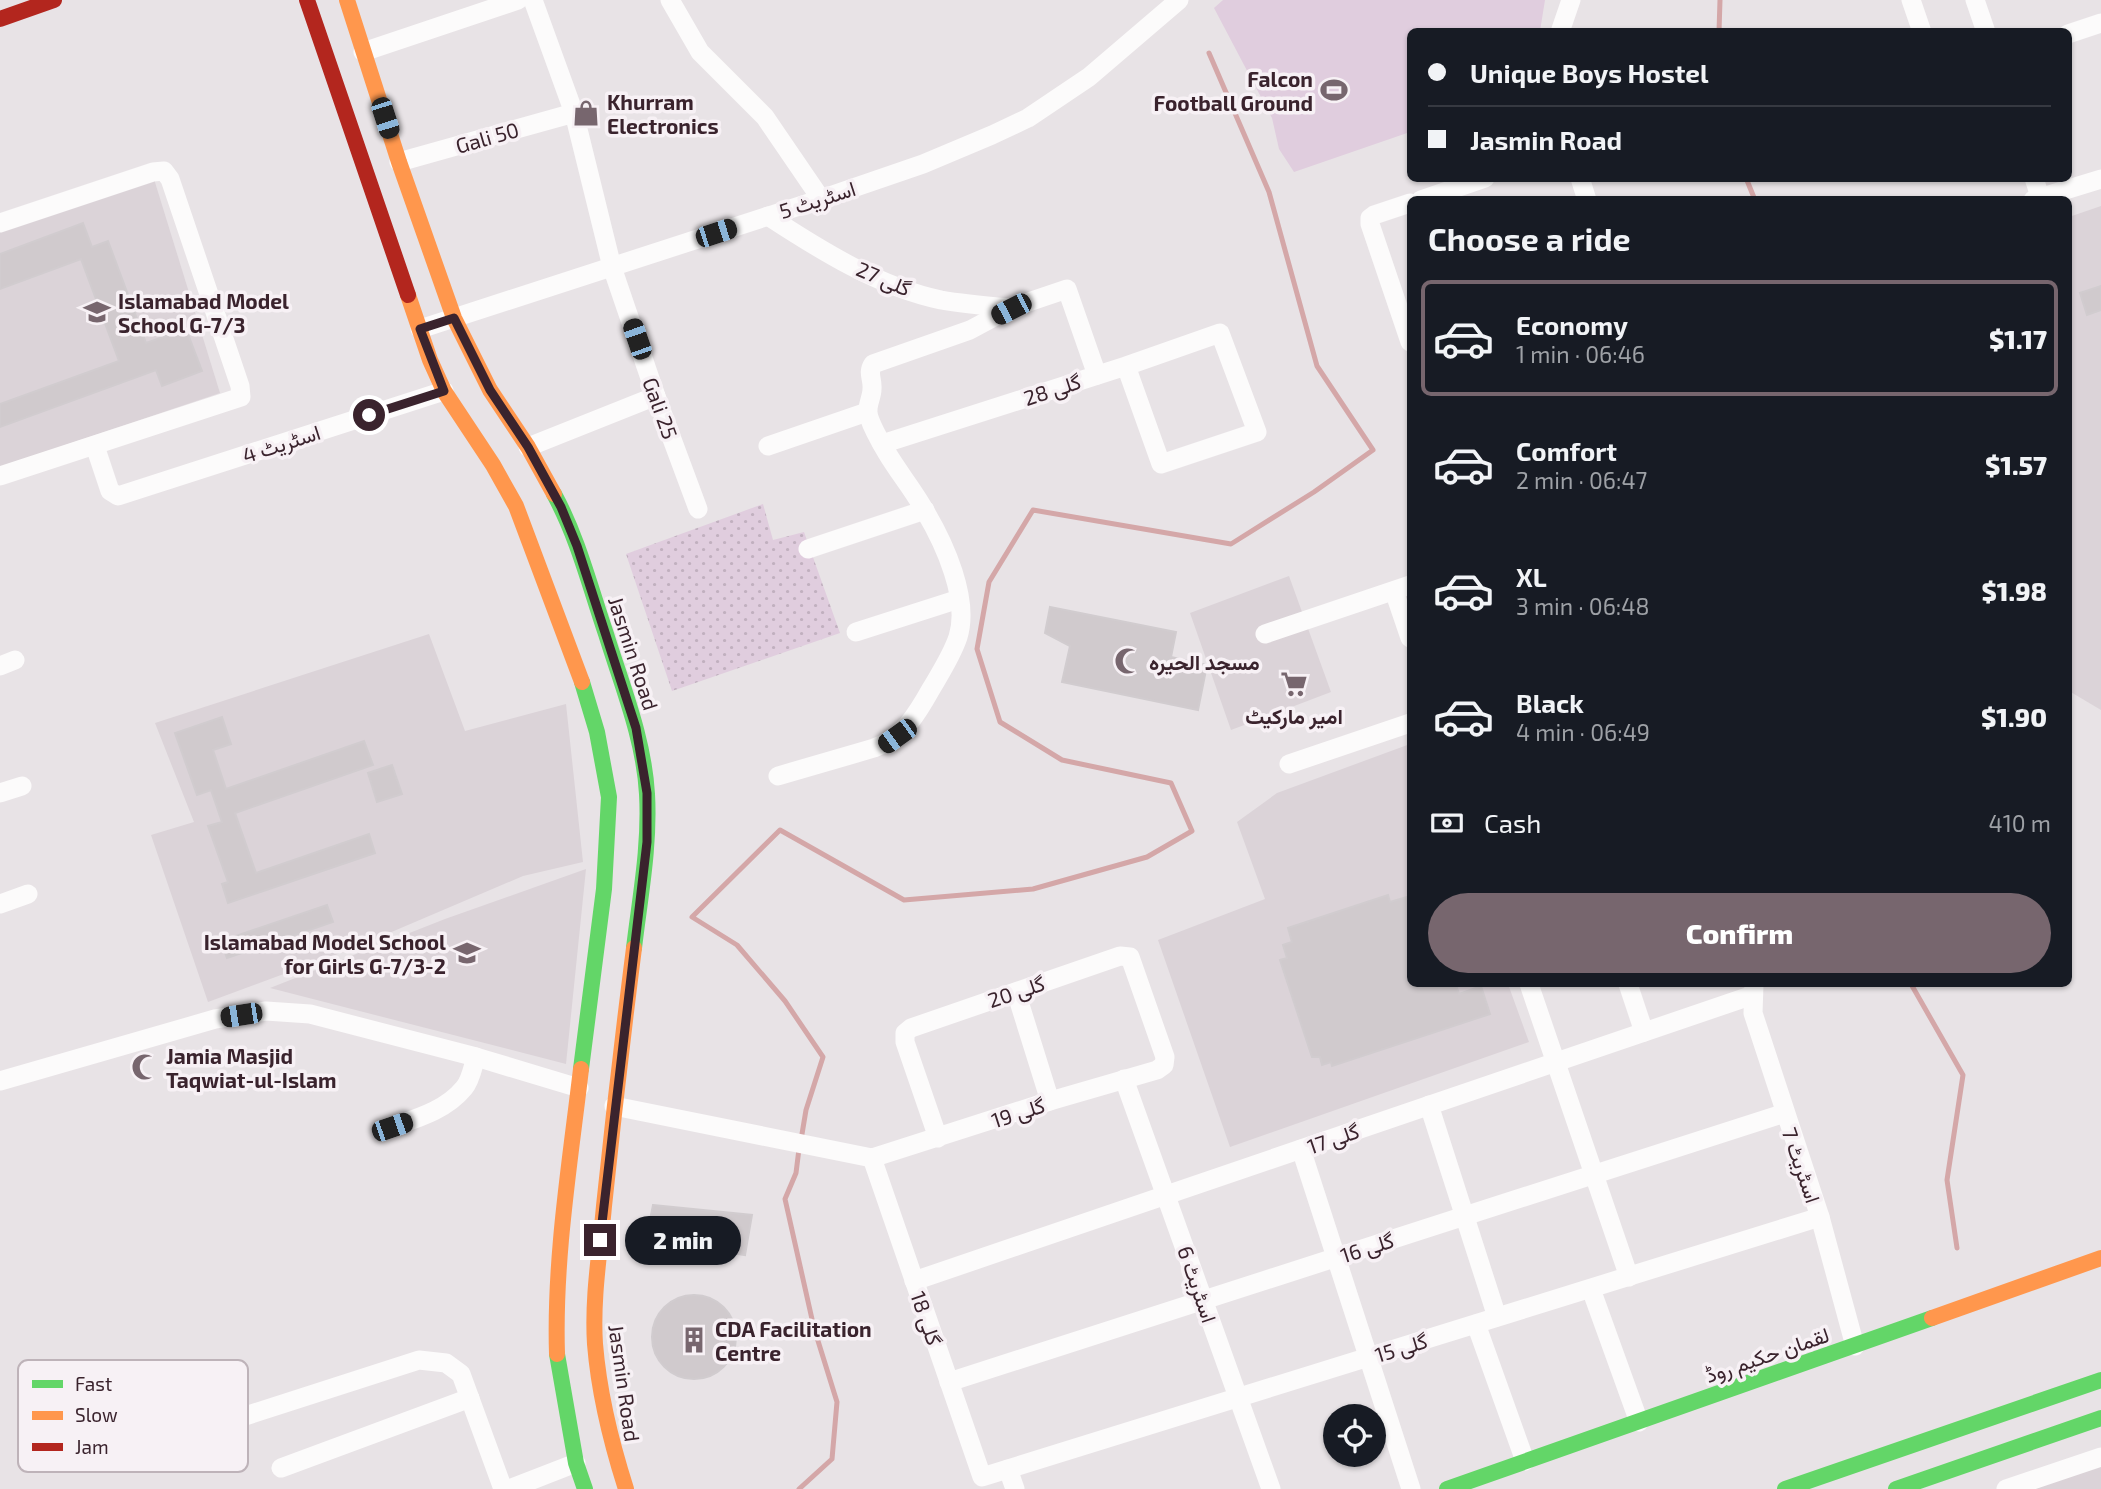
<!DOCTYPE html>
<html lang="en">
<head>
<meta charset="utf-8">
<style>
	body { margin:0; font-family:"Exo 2",Vazirmatn,sans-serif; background:#242831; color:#f1f3f6; height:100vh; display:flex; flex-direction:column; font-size:26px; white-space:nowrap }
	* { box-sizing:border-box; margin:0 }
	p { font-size:23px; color:#9ea1a6 }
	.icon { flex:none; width:38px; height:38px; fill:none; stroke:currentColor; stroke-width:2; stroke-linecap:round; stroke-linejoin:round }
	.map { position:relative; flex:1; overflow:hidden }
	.details { position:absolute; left:1407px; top:196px; width:665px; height:791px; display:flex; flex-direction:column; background:#171b24; border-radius:10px; box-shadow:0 2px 5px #0004 }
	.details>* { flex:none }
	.banner { position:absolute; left:1407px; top:28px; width:665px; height:154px; border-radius:10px; box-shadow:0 2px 5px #0004; display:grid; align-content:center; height:154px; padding:0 21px; background:#171b24 }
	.controls { position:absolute; left:1323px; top:1404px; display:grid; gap:14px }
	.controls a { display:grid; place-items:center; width:63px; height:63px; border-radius:50%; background:#171b24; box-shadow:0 2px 5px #0004; font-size:35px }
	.end { position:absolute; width:32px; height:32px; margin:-16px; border:9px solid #3a232d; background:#fff; box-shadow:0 0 0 4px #fff }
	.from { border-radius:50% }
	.bubble { position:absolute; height:49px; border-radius:24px; background:#171b24; box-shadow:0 2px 5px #0004; font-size:23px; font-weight:800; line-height:49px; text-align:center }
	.car { position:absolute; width:21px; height:42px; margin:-21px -10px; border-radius:9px; box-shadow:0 0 5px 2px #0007; background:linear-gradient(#222 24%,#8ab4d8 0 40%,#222 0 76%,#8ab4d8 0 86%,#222 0) }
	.banner b { display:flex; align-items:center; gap:24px; height:66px; font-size:26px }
	.banner b+b { border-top:2px solid #363941 }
	.banner i { width:18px; height:18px; background:#f1f3f6 }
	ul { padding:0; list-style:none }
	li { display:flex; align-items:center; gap:21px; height:116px; margin:0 14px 10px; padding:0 7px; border:4px solid transparent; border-radius:10px }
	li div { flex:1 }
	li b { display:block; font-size:26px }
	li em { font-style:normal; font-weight:800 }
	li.on { border-color:#77666e }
	li>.icon { width:63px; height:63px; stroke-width:1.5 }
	h2 { padding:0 21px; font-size:32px; line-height:84px }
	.pay { display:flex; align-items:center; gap:18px; height:77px; padding:0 21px; font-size:26px }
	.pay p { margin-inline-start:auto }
	.action { display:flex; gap:14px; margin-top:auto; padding:14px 21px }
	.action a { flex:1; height:80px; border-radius:42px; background:#77666e; color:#fff; font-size:28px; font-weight:800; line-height:80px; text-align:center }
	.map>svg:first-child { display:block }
	.built { fill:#dbd3d8 }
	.park { fill:url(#park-dots) }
	.pitch { fill:#e0cdde }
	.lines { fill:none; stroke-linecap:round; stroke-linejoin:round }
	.stream { stroke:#d4a7a8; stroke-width:5 }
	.building { fill:#d0cacd; stroke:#d1cccf; stroke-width:2 }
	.street { stroke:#fcfbfb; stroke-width:19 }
	.fast { stroke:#63d668; stroke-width:16 }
	.slow { stroke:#ff974d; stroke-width:16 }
	.jam { stroke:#b3261e; stroke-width:16 }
	.route { stroke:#3a232d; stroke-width:9 }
	.labels { text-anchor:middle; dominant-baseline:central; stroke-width:7; stroke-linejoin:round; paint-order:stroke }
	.poi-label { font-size:21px; font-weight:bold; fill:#3a232d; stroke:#f7f1f5; text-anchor:start }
	.street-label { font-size:21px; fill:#3a232d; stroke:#f7f1f5 }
	.key { fill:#f7f1f5; stroke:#beb3b9; stroke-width:2 }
	.key-label { font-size:19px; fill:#3a232d }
</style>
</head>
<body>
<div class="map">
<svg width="2101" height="1489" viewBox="0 0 2101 1489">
	<defs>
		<pattern id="park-dots" width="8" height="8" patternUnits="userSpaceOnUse" patternTransform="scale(1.75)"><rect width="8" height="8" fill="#e0cdde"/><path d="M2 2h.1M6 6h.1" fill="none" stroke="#c1b0bf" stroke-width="1.8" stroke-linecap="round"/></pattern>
	</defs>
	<rect width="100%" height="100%" fill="#e8e3e6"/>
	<g class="built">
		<path d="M154,179L220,393L0,467V231Z"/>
		<path d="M2101,206V710L2069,691V217Z"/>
		<path d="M1289,576L1331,692L1231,730L1190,613Z"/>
		<path d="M429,634L465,731L566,704L583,862L523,876L354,948L208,1002L151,835L194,822L155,723Z"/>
		<path d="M1410,744V984H1508L1529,1042L1230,1147L1158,940L1265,899L1237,822L1277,793Z"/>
		<path d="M586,869L566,1064L270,988L445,919Z"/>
		<path d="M2101,1457V1489H2006Z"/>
	</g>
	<path class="park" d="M763,504L773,540L804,532L840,633L672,691L626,554Z"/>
	<path class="pitch" d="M1223,0H1545L1540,31L1410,32V132L1294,172L1279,149L1272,118L1214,8Z"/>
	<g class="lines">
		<g class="stream">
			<path d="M1719,32L1720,0"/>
			<path d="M1746,178L1755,200"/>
			<path d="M1911,984L1963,1075L1947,1180L1957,1248"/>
			<path d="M801,1140L806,1110L823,1057L785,1001L737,945L692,917L780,830L904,900L1033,889L1147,857L1192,831L1171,783L1062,760L1000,722L977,649L989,582L1033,510L1231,544L1314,492L1373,450L1317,366L1269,192L1209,53"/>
			<path d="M799,1489L832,1459L837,1402L814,1328L785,1199L796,1173L799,1149"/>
		</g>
	</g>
	<g class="building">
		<path d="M83,223L92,247L108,241L146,343L186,329L202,371L162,386L156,370L0,427V404L119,361L81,259L0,289V254Z"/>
		<path d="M2101,286V310L2087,315L2080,293Z"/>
		<path d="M1050,607L1176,632L1171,657L1207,665L1198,710L1062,682L1070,646L1045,633Z"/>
		<path d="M222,717L231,744L213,750L226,789L364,741L373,765L235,813L256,873L369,834L375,853L228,903L222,884L228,882L208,826L222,822L211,790L197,795L175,733Z"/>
		<path d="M392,765L402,794L377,802L368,773Z"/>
		<path d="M1388,895L1390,902L1410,896V984H1456L1459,994L1481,986L1490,1014L1332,1066L1331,1062L1322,1065L1320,1057H1312L1280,960L1287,958L1283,945L1292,942L1288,928Z"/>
		<path d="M327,905L333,922L227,958L221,941Z"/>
		<path d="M653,1205L752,1215L745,1255L646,1240Z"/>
		<circle cx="694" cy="1337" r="42"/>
	</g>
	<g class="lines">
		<g class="street">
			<path d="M533,0L574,113L612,267L656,396L698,509"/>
			<path d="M670,0L700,52L765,117L821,199"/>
			<path d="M1911,0L1922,32"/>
			<path d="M1975,0L1986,32"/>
			<path d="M1560,32L1571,0"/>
			<path d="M2068,34L2101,23"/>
			<path d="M363,52L518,0"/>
			<path d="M399,162L574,113"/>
			<path d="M1580,178L1587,200"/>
			<path d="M2034,178L2040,197"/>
			<path d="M1421,200L1485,178"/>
			<path d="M2033,200L2101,179"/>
			<path d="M1410,203L1374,215L1370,218V224L1410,342"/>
			<path d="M768,216C820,250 879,287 941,300C964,304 988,306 1011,308"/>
			<path d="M0,223L153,172L164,171L170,179L240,386L241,397L0,476"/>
			<path d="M420,329L821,199L923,164L992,135L1028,118L1089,77L1179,0"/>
			<path d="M882,444L1126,366L1220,333L1257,432L1161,464L1126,366"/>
			<path d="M95,446L110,491L118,496L444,391"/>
			<path d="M768,446L867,412"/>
			<path d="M528,447L656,396"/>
			<path d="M808,549L925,510"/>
			<path d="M1394,591L1410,638"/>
			<path d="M856,632L959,599"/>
			<path d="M1265,634L1410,585"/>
			<path d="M0,666L15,660"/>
			<path d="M1289,764L1410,723"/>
			<path d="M778,776L874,748C903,738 917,714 931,689C941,672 952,655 958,637C970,599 944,543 925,511C914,491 899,473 887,453C882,445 867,419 868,410C868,403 872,396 872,389C873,379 867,373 873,364L970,330L1011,308L1067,289L1097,375"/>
			<path d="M0,793L22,786"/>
			<path d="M0,904L28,894"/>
			<path d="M1529,984L1629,1277"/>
			<path d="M1628,984L1644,1032"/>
			<path d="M1754,985L1753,1013L1820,1217L1855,1346"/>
			<path d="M1016,992L1050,1101"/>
			<path d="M1124,1079L1271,1489"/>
			<path d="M0,1081L215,1019L266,1011L310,1014L476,1057L579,1088"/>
			<path d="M1429,1105L1497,1317"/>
			<path d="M614,1106L872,1158L1050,1101L1157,1070L1164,1065L1165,1057L1130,957L1120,956L911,1028L905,1033V1042L938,1138"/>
			<path d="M392,1127C418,1118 446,1110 464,1088C471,1080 473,1066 476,1057"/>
			<path d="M1301,1149L1411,1489"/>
			<path d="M872,1158L982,1477L1820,1217"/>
			<path d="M914,1281L1753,995"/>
			<path d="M1591,1289L1639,1422"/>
			<path d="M1476,1324L1525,1461"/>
			<path d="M949,1382L1785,1113"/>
			<path d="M183,1436L419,1360L446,1363L461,1374L503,1489"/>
			<path d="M281,1468L470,1398"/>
			<path d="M1008,1469L1015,1489"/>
			<path d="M509,1489L576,1463"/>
			<path d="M2006,1489L2101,1457"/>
		</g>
		<g class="fast">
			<path d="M554,494C578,538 590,587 606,634C622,686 644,739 647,794C650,846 640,897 634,948"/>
			<path d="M581,1069L604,889L609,797L597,732L582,682"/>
			<path d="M557,1354L576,1463L585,1489"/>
			<path d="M1447,1489L1932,1318"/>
			<path d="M1785,1489L2101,1380"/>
			<path d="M1896,1489L2101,1418"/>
		</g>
		<g class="slow">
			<path d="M347,0L399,162L454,318L490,390L528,447L554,494"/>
			<path d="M408,295L430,360L444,391L493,465L516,506L582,682"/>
			<path d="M1932,1318L2101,1258"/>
			<path d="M557,1354C554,1259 570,1163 581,1069"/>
			<path d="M626,1489C611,1442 599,1394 595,1344C592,1298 600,1252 604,1206C613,1120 623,1034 634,948"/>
		</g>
		<g class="jam">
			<path d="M307,0L408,295"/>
			<path d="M0,19L54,0"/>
		</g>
	</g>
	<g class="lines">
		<path class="route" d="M369,415L444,391L420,329L454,318L490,390L528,447L561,507L577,546L636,728L647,793V842L600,1240"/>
	</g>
	<defs>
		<g id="stadium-bare" transform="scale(2.1)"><path d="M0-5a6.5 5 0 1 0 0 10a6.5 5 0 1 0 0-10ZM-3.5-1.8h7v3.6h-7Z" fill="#77666e" stroke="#f7f1f5" stroke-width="2.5" paint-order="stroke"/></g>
		<g id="shop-bare" transform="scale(2.1)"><path d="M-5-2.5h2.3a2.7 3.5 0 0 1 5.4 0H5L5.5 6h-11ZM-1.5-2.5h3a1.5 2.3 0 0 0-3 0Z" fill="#77666e" stroke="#f7f1f5" stroke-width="2.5" paint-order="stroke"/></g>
		<g id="school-bare" transform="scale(2.1)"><path d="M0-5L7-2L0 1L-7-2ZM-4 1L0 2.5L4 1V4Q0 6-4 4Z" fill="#77666e" stroke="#f7f1f5" stroke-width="2.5" paint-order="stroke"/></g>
		<g id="mosque-bare" transform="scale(2.1)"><path d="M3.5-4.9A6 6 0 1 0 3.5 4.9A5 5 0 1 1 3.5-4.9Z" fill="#77666e" stroke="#f7f1f5" stroke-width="2.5" paint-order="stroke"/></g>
		<g id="supermarket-bare" transform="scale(2.1)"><path d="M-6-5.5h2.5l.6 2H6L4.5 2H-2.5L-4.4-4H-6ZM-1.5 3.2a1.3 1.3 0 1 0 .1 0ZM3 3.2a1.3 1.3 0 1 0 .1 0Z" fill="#77666e" stroke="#f7f1f5" stroke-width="2.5" paint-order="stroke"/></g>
		<g id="building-bare" transform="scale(2.1)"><path d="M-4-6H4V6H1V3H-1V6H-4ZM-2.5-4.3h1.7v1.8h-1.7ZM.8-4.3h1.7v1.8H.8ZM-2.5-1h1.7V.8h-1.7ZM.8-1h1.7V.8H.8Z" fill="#77666e" stroke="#f7f1f5" stroke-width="2.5" paint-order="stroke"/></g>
	</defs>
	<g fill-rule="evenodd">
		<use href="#stadium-bare" x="1334" y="90"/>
		<use href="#shop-bare" x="586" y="113"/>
		<use href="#school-bare" x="97" y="312"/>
		<use href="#mosque-bare" x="1128" y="661"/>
		<use href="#supermarket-bare" x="1294" y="684"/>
		<use href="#school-bare" x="467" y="953"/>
		<use href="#mosque-bare" x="145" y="1067"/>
		<use href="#building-bare" x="694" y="1340"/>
	</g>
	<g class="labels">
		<g class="poi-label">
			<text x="1313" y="78" text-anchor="end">Falcon<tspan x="1313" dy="24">Football Ground</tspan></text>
			<text x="607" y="101">Khurram<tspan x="607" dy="24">Electronics</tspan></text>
			<text x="118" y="300">Islamabad Model<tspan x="118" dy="24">School G-7/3</tspan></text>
			<text x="1149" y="661">مسجد الحیرہ</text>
			<text x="1294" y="715" text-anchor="middle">امیر مارکیٹ</text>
			<text x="446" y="941" text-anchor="end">Islamabad Model School<tspan x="446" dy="24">for Girls G-7/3-2</tspan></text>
			<text x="166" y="1055">Jamia Masjid<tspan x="166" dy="24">Taqwiat-ul-Islam</tspan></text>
			<text x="715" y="1328">CDA Facilitation<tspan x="715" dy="24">Centre</tspan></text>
		</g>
		<g class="street-label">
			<text transform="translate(487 137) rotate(-16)">Gali 50</text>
			<text transform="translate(817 199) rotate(-18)">اسٹریٹ 5</text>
			<text transform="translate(884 278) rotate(23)">گلی 27</text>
			<text transform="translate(1052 389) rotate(-18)">گلی 28</text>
			<text transform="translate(661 408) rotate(70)">Gali 25</text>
			<text transform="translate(281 443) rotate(-18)">اسٹریٹ 4</text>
			<text transform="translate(634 653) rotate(72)">Jasmin Road</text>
			<text transform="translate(1016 991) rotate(-19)">گلی 20</text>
			<text transform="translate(1018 1112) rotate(-18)">گلی 19</text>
			<text transform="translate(1333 1138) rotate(-19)">گلی 17</text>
			<text transform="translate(1802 1165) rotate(71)">اسٹریٹ 7</text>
			<text transform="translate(1367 1247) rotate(-18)">گلی 16</text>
			<text transform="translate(1198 1284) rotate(71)">اسٹریٹ 6</text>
			<text transform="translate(927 1318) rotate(71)">گلی 18</text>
			<text transform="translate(1401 1347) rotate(-17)">گلی 15</text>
			<text transform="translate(1767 1354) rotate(-19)">لقمان حکیم روڈ</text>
			<text transform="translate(625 1383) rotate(82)">Jasmin Road</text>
		</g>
	</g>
	<rect x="18" y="1360" width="230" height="112" rx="10" class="key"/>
	<rect x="32" y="1380" width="31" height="8" fill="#63d668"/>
	<rect x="32" y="1411" width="31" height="9" fill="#ff974d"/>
	<rect x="32" y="1443" width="31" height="8" fill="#b3261e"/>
	<g class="key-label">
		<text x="75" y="1391">Fast</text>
		<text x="75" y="1422">Slow</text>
		<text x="75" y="1454">Jam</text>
	</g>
</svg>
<div class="controls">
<a><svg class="icon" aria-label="locate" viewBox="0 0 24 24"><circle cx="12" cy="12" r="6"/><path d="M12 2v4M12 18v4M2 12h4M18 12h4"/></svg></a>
</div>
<i class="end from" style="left:369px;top:415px"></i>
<i class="end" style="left:600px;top:1240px"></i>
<div class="bubble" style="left:625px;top:1216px;width:116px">2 min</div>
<i class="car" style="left:385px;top:118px;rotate:162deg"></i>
<i class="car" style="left:716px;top:233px;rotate:72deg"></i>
<i class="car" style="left:1011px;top:309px;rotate:243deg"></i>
<i class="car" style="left:637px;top:339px;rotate:341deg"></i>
<i class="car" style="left:897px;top:736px;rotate:234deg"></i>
<i class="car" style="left:241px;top:1015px;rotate:261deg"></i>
<i class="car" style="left:392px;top:1127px;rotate:71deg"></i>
<div class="banner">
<b><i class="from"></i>Unique Boys Hostel</b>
<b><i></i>Jasmin Road</b>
</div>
<section class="details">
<h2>Choose a ride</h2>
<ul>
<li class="on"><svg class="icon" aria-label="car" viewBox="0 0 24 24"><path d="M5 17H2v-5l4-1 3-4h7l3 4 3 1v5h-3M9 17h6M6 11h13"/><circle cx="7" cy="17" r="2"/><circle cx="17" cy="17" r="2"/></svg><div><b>Economy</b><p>1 min · 06:46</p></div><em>$1.17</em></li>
<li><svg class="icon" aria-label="car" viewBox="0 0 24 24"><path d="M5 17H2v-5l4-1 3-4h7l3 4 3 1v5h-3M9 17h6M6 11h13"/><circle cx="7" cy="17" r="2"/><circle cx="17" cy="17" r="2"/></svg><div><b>Comfort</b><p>2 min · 06:47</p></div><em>$1.57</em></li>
<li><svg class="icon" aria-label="car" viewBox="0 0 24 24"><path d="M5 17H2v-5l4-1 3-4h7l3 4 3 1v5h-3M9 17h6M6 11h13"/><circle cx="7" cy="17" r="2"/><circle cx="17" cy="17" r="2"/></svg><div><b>XL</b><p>3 min · 06:48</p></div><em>$1.98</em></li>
<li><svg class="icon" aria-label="car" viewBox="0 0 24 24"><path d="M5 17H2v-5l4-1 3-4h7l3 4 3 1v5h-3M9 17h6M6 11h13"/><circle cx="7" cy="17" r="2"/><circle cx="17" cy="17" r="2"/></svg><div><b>Black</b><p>4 min · 06:49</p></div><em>$1.90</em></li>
</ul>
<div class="pay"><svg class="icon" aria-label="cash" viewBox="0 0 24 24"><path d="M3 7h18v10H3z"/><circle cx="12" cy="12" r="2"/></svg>Cash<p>410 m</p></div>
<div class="action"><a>Confirm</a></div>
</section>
</div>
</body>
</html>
